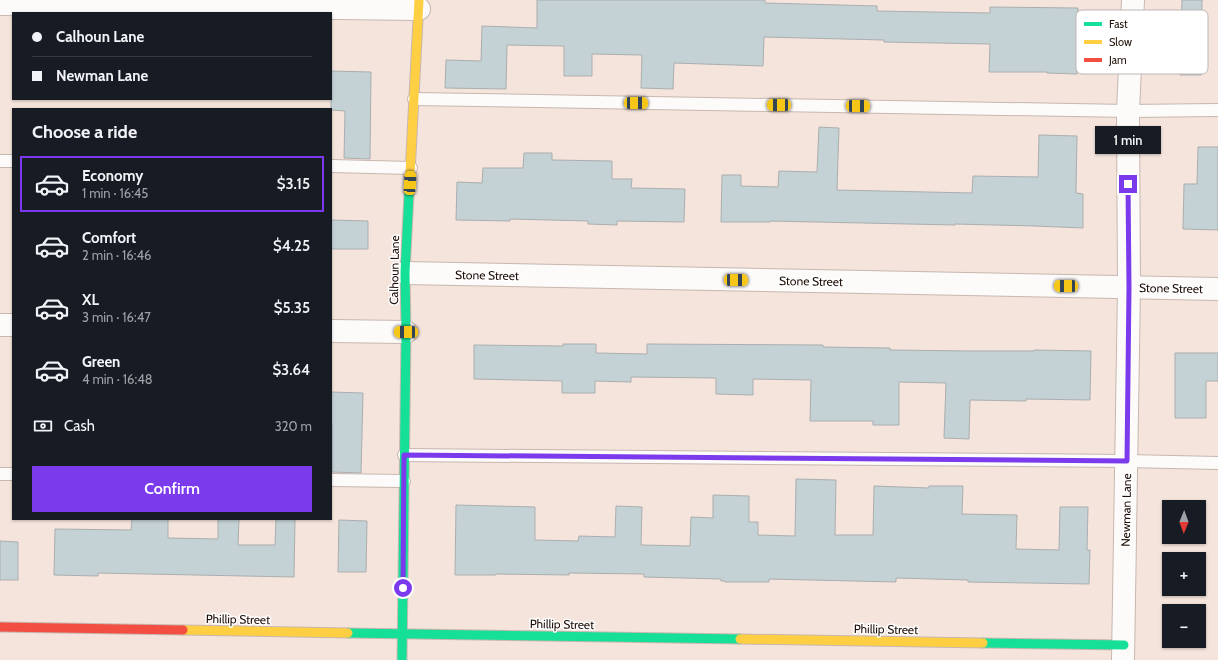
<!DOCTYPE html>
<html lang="en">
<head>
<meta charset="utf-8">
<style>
	body { margin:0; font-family:Cabin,sans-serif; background:#242831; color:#f1f3f6; height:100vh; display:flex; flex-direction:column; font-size:15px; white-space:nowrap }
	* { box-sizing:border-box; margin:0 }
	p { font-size:13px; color:#9ea1a6 }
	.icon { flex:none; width:22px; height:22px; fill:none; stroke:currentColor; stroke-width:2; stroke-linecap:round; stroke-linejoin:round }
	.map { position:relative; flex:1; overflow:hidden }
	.details { position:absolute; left:12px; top:108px; width:320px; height:412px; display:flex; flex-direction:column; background:#171b24; border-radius:0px; box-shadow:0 1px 3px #0004 }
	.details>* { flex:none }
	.banner { position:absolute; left:12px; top:12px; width:320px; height:88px; border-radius:0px; box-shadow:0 1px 3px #0004; display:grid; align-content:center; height:88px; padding:0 20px; background:#171b24 }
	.needle { width:26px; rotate:181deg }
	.controls { position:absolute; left:1162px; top:500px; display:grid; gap:8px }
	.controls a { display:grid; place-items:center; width:44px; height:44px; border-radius:0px; background:#171b24; box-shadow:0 1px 3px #0004; font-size:20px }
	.end { position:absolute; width:18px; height:18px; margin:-9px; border:5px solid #7c3aed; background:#fff; box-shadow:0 0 0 2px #fff }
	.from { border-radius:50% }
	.bubble { position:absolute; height:28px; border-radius:0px; background:#171b24; box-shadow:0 1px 3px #0004; font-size:13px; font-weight:600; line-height:28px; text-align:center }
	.car { position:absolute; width:12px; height:24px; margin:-12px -6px; border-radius:5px; box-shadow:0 0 3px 1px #0007; background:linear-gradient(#f5c518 24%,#345 0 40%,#f5c518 0 76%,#345 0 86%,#f5c518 0) }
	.banner b { display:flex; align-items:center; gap:14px; height:38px; font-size:15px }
	.banner b+b { border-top:1px solid #363941 }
	.banner i { width:10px; height:10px; background:#f1f3f6 }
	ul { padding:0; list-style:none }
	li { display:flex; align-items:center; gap:12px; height:56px; margin:0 8px 6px; padding:0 12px; border:2px solid transparent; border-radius:0px }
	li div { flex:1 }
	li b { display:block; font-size:15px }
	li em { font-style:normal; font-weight:600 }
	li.on { border-color:#7c3aed }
	li>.icon { width:36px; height:36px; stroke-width:1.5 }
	h2 { padding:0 20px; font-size:18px; line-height:48px }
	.pay { display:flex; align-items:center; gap:10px; height:44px; padding:0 20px; font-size:15px }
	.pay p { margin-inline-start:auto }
	.action { display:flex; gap:8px; margin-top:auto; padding:8px 20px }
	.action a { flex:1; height:46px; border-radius:0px; background:#7c3aed; color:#fff; font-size:16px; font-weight:600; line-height:46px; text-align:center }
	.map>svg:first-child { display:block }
	.building { fill:#c4d1d5; stroke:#abaeaf }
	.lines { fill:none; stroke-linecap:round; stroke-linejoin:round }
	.lane-casing { stroke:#c7b7af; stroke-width:14 }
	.street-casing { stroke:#c7b7af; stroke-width:24 }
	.fast-casing { stroke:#c7b7af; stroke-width:11 }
	.slow-casing { stroke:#c7b7af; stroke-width:11 }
	.jam-casing { stroke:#c7b7af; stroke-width:11 }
	.lane { stroke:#fdfbfa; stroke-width:12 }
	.street { stroke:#fdfbfa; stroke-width:22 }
	.fast { stroke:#16e098; stroke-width:9 }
	.slow { stroke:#ffcf43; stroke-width:9 }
	.jam { stroke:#f24e42; stroke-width:9 }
	.route { stroke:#7c3aed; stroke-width:5 }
	.labels { text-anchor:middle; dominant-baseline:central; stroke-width:3; stroke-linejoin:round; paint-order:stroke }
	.street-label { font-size:12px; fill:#1f0e07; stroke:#fff }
	.key { fill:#fff; stroke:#bcb7b5; stroke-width:1 }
	.key-label { font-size:11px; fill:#1f0e07 }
</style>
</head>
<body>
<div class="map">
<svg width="1218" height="660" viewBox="0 0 1218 660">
	<rect width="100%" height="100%" fill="#f4e4dc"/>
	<g class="building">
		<path d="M537,0H765V3L877,6V11L990,13V7L1078,8L1077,74L1047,73V72H989L990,44L884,42V40L764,37L763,66L674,63L673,89L641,88L642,55L592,54V76H564V46L507,45L506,89L445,88L446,60L481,61L482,26L537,28Z"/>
		<path d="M1182,0H1202L1201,75H1180Z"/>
		<path d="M331,71L371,72L370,159L344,158L345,111L331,110Z"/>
		<path d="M819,127L839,128L837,190L972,193L973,176L1038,177L1039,135L1077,136L1076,193L1083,194V228L1034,226L955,224V225L770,221V222H721L722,175H741V186L778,187L779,171L817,172Z"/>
		<path d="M1198,147H1218V230L1183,229L1184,184H1197Z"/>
		<path d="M524,153H552V160L612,161V179H632L631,188L685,189L684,222L617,221V225L588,224V221L510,219V221L456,220L457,182L482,183L483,168H523Z"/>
		<path d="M331,220L368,221V249H331Z"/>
		<path d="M563,344H596V353L647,354V344L823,345V347L890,348V350L971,351H1034V350L1091,351L1090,400L1026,399V401L970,400L969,439L944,438L946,383L899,382V425H873V421H810L811,380L753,379V395L716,394V378L631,377V382L595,381V393H562V381L474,379V345L563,346Z"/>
		<path d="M1175,353H1218V381H1206V418H1175Z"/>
		<path d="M331,392L363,393L361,473L332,472V424H331Z"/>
		<path d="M796,479L836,480L835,535H873L874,486L929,488V486H963L962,514L1017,515L1016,549L1059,550L1060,507H1088L1087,550H1090L1089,584L968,582V580L896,578V582L769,579V582H725V581H721V579L644,577V574L569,573V575L496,574V575H455L456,505L535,507V540L578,541L579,536L615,537L616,506L642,507L641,545L690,546L691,517L713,518V495L749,496V522H758V535L795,536Z"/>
		<path d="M132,519H168V538L218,539V519H239L238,545H275L276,519H295L294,577L98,573V576L54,575L55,529L131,530Z"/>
		<path d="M339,520L367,521L366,572H338Z"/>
		<path d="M0,541L18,542V580H0Z"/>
	</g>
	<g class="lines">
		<g class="lane-casing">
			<g id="lane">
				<path d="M414,99L1128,111L1218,110"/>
				<path d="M0,161H13"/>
				<path d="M331,166L411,168"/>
				<path d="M404,455L1127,461L1218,463"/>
				<path d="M0,474H13"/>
				<path d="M331,480L404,481"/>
			</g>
		</g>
		<g class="street-casing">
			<g id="street">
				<path d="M0,4L419,9"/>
				<path d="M405,273L1218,289"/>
				<path d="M0,325H13"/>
				<path d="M331,331L406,332"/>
				<path d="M1123,660L1129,287L1128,111L1133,0"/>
			</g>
		</g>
		<g class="fast-casing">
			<g id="fast">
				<path d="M348,633L740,639"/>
				<path d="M983,643L1124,645"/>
				<path d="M402,660L406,332L405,273L410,174"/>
			</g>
		</g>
		<g class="slow-casing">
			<g id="slow">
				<path d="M410,174L419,0"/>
				<path d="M183,630L348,633"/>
				<path d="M740,639L983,643"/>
			</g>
		</g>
		<g class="jam-casing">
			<path id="jam" d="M0,627L183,630"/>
		</g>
		<use href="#lane" class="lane"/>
		<use href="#street" class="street"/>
		<use href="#fast" class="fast"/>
		<use href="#slow" class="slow"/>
		<use href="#jam" class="jam"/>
	</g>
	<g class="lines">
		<path class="route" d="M403,588L404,455L1127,461L1129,287L1128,184"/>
	</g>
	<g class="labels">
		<g class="street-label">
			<text transform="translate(394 270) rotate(-89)">Calhoun Lane</text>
			<text transform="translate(487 275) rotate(1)">Stone Street</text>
			<text transform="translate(811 281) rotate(1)">Stone Street</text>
			<text transform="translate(1171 288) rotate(1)">Stone Street</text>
			<text transform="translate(1126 510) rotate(-89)">Newman Lane</text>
			<text transform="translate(238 619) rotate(1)">Phillip Street</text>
			<text transform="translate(562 624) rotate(1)">Phillip Street</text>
			<text transform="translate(886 629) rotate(1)">Phillip Street</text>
		</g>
	</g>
	<rect x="1076" y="10" width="132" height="64" rx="6" class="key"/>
	<rect x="1084" y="22" width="18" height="4" fill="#16e098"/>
	<rect x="1084" y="40" width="18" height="4" fill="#ffcf43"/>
	<rect x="1084" y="58" width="18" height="4" fill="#f24e42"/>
	<g class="key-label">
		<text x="1109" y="28">Fast</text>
		<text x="1109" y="46">Slow</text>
		<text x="1109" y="64">Jam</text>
	</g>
</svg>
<div class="controls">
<a><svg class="needle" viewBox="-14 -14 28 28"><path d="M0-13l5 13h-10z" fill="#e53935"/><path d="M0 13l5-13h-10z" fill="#9ea1a6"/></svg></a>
<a>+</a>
<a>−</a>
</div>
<i class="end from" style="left:403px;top:588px"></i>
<i class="end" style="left:1128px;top:184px"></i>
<div class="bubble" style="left:1095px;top:126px;width:66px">1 min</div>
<i class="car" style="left:636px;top:103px;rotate:91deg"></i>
<i class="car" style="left:779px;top:105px;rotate:271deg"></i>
<i class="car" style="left:858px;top:106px;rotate:91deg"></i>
<i class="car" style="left:410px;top:183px;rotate:3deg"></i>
<i class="car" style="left:736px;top:280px;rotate:91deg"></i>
<i class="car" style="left:1066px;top:286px;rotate:271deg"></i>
<i class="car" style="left:406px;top:332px;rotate:271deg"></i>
<div class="banner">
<b><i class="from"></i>Calhoun Lane</b>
<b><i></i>Newman Lane</b>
</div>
<section class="details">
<h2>Choose a ride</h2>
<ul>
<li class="on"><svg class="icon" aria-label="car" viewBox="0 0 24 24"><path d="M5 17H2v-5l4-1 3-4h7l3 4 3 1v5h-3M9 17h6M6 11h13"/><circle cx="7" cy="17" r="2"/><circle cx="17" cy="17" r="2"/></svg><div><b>Economy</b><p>1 min · 16:45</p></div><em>$3.15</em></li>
<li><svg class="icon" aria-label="car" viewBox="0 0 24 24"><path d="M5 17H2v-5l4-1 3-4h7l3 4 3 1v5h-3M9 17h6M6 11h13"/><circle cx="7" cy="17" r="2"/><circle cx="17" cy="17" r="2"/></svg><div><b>Comfort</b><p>2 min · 16:46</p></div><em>$4.25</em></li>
<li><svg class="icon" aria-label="car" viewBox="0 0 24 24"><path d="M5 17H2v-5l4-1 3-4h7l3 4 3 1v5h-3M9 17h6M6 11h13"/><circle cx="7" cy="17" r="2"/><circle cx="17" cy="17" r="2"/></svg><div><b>XL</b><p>3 min · 16:47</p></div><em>$5.35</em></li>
<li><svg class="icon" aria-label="car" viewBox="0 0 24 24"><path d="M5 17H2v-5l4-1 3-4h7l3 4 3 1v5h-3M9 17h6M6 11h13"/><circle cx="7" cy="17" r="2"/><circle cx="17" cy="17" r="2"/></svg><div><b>Green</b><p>4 min · 16:48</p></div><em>$3.64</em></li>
</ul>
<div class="pay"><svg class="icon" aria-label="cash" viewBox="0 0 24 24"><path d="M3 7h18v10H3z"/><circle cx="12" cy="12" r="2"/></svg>Cash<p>320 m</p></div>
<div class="action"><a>Confirm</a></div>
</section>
</div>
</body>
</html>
